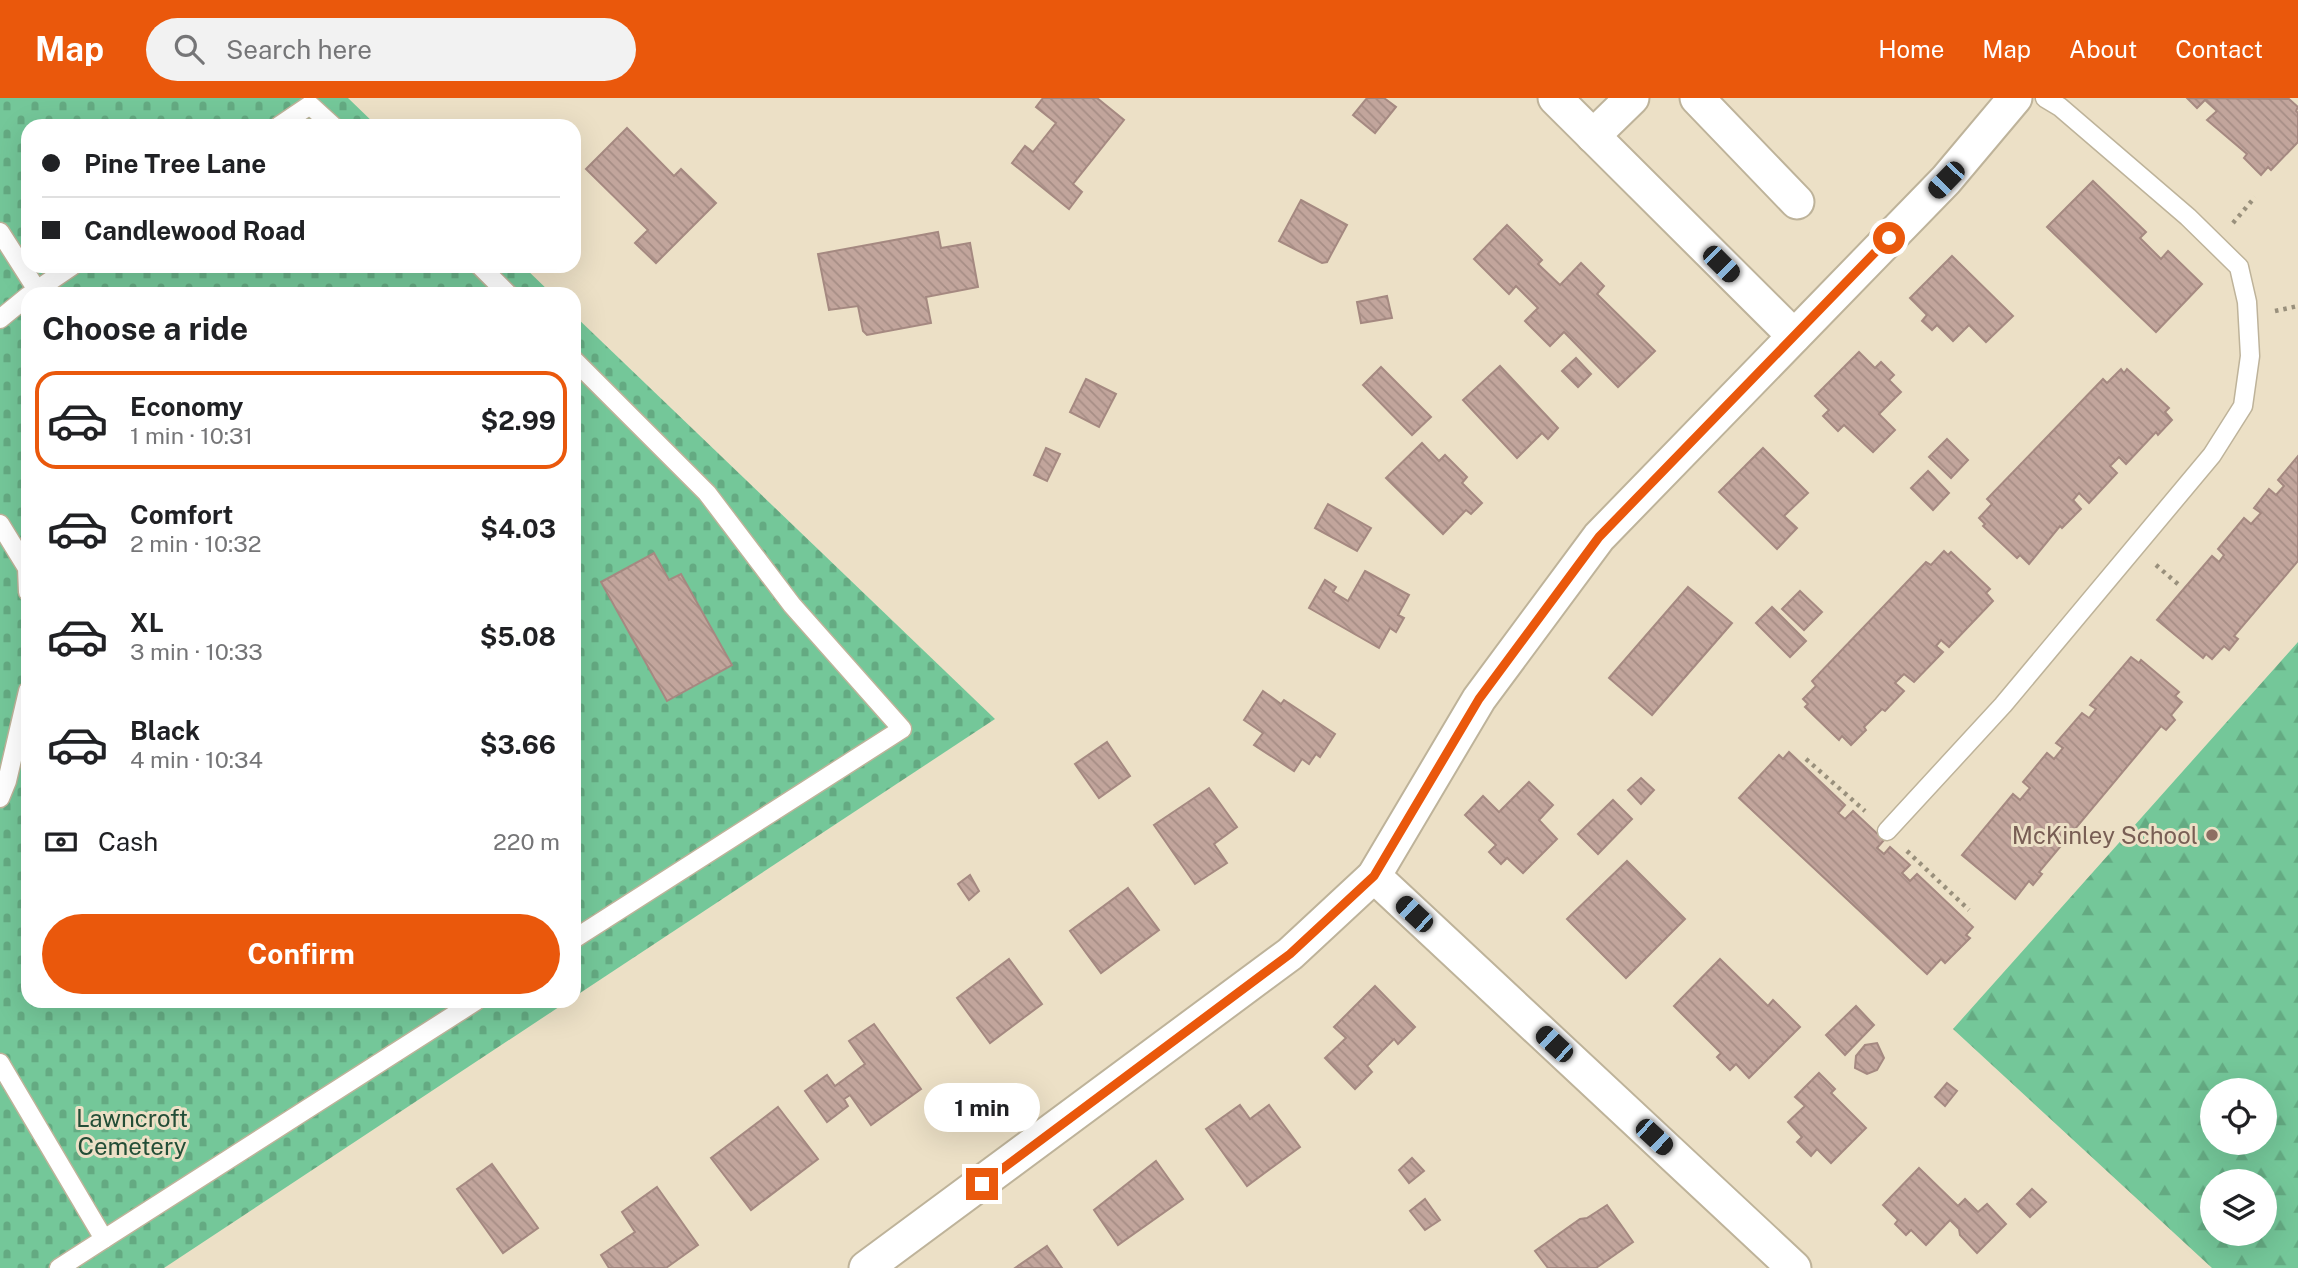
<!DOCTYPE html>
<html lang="en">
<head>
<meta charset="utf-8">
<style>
	body { margin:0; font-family:"Public Sans",sans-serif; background:#f2f2f2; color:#202124; height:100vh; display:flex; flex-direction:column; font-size:26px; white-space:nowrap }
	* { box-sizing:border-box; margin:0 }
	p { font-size:23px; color:#757577 }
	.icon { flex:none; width:38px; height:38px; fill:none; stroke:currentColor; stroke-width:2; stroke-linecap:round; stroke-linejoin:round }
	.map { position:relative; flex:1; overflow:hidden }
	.drawer { position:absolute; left:21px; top:189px; width:560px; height:721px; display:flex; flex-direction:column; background:#fff; border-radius:21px; box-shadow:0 7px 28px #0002 }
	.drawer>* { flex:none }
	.hud { position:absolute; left:21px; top:21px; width:560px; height:154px; border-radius:21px; box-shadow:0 7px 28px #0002; display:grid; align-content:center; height:154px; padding:0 21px; background:#fff }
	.fabs { position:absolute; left:2200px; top:980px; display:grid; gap:14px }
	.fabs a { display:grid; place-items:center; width:77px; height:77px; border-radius:50%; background:#fff; box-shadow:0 7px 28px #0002; font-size:35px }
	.end { position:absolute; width:32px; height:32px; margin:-16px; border:9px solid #ea580c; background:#fff; box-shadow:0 0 0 4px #fff }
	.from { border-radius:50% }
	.bubble { position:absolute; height:49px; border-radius:24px; background:#fff; box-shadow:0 7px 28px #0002; font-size:23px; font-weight:700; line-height:49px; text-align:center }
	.car { position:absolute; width:21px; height:42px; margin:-21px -10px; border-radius:9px; box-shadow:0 0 5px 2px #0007; background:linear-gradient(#222 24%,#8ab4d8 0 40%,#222 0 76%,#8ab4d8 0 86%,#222 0) }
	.hud b { display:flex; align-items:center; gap:24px; height:66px; font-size:26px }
	.hud b+b { border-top:2px solid #e0e0e0 }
	.hud i { width:18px; height:18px; background:#202124 }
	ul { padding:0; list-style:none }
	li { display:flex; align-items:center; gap:21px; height:98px; margin:0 14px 10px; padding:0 7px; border:4px solid transparent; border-radius:21px }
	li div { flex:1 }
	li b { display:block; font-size:26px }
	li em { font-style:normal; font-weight:700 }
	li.active { border-color:#ea580c }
	li>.icon { width:63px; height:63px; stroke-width:1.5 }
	h2 { padding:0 21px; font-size:32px; line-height:84px }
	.pay { display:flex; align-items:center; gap:18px; height:77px; padding:0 21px; font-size:26px }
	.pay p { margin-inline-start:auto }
	.primary-button { display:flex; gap:14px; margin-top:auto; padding:14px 21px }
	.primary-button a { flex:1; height:80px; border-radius:42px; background:#ea580c; color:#fff; font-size:28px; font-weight:700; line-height:80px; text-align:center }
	header { display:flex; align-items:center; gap:42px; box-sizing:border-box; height:98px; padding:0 35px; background:#ea580c; color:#fff }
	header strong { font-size:33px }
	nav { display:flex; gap:38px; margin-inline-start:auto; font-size:24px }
	.search { width:490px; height:63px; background:#f2f2f2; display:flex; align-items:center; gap:18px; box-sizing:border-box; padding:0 24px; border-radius:38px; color:#757577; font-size:26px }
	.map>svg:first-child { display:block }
	.forest { fill:url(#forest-firs); fill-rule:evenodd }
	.cemetery { fill:url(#cemetery-stones) }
	.building { fill:url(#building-back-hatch); stroke:#a58981; stroke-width:2 }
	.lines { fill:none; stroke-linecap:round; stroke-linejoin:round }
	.service-casing { stroke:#beb39a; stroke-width:21 }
	.minor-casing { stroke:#beb39a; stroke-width:37 }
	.path { stroke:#99907c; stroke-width:4.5; stroke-dasharray:3.5 5; stroke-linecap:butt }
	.service { stroke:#fff; stroke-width:18 }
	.minor { stroke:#fff; stroke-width:33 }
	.route { stroke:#ea580c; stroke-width:9 }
	.education-dot { fill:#8d6e63; stroke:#ece0c6; stroke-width:2.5 }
	.labels { text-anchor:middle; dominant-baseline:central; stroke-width:6; stroke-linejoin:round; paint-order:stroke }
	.education-label { font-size:24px; fill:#785e54; stroke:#ece0c6; text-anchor:end }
	.park-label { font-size:24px; fill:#234e37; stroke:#ece0c6 }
</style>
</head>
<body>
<header>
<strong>Map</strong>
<div class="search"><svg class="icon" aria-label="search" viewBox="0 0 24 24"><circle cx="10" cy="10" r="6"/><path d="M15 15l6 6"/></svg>Search here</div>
<nav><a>Home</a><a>Map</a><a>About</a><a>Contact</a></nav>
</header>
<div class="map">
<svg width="2298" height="1170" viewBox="0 0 2298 1170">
	<defs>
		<pattern id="forest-firs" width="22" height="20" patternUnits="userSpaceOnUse" patternTransform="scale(1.75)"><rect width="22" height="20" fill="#74c799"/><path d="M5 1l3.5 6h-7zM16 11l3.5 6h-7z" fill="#64aa82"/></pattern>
		<pattern id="cemetery-stones" width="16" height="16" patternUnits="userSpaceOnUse" patternTransform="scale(1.75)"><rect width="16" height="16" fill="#74c799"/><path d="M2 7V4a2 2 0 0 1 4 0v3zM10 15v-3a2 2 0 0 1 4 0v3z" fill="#64aa82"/></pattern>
		<pattern id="building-back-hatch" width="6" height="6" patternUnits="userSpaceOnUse" patternTransform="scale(1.75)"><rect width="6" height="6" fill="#c2a59c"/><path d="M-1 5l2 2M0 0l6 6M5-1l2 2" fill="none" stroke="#a68d85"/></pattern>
	</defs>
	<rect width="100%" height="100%" fill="#ece0c6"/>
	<path class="forest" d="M2298,544V1170H2212L1953,931ZM2212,992H2264V1045H2212ZM2212,1083H2264V1136H2212Z"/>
	<g class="cemetery">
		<path d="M0,0H348L377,28H28V168H523L552,196H28V903H568L164,1170H0Z"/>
		<path d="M574,217L995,621L574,899Z"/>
	</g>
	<g class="building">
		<path d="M1043,0H1097L1124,22L1073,86L1082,94L1069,111L1012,65L1025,48L1033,54L1056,25L1036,9Z"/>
		<path d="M1367,0H1384L1396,9L1375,35L1353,17Z"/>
		<path d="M2187,0L2289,1L2298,9L2296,13L2298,15V44L2271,72L2268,69L2261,77L2244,60L2247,56L2207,22L2217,13L2205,2L2197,10Z"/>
		<path d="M627,30L674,78L681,71L716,105L656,165L635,145L648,132L586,71Z"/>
		<path d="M2093,83L2146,134L2140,140L2161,161L2168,153L2202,186L2156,234L2047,129Z"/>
		<path d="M1301,102L1347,127L1327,164L1322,165L1279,143Z"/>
		<path d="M1507,127L1542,162L1538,166L1560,187L1581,165L1604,188L1597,196L1655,253L1618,289L1564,234L1550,248L1525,223L1538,210L1516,188L1509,196L1474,161Z"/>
		<path d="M938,134L941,150L970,145L978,189L926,199L931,225L867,237L863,233L858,208L829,212L818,156Z"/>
		<path d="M1952,158L2013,218L1986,244L1969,227L1953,243L1937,227L1932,232L1922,223L1927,217L1910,200Z"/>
		<path d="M1387,198L1392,220L1361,225L1357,204Z"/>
		<path d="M1859,254L1875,270L1881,264L1894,277L1889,282L1901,294L1879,316L1895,332L1873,354L1844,327L1838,333L1823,318L1829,312L1815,298Z"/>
		<path d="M1576,260L1591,276L1578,289L1562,273Z"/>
		<path d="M1500,268L1558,330L1548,341L1542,335L1517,360L1463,302Z"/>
		<path d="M1381,269L1431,319L1412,337L1363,287Z"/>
		<path d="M2121,271L2124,275L2127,271L2169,310L2165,314L2172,322L2158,337L2156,334L2126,366L2119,359L2110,368L2117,375L2089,405L2079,395L2073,402L2081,411L2062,430L2060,428L2029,466L2020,457L2017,460L1983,428L1985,426L1979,420L1992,406L1987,401L2103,281L2107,285Z"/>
		<path d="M1086,281L1116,296L1099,329L1070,314Z"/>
		<path d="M1947,341L1968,362L1951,380L1929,359Z"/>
		<path d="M1422,345L1439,363L1445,357L1467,379L1462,385L1482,405L1471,416L1466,412L1443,436L1386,380Z"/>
		<path d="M1046,350L1060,356L1047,383L1034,377Z"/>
		<path d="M1763,350L1808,395L1784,418L1797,430L1777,451L1719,394Z"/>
		<path d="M2298,358V463L2234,538L2238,541L2229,552L2224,548L2212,561L2206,556L2203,560L2157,522L2212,458L2219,464L2224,457L2218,451L2244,420L2251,426L2261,415L2254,410L2269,391L2276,397L2284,388L2278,382Z"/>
		<path d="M1928,373L1949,395L1933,412L1911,390Z"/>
		<path d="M1328,406L1371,430L1357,453L1315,430Z"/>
		<path d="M1944,453L1948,457L1951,454L1990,491L1986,495L1993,503L1949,549L1941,542L1936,548L1943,554L1914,584L1904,576L1895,585L1904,593L1885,613L1882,611L1864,629L1866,632L1851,647L1842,638L1839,642L1805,609L1808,606L1803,601L1816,588L1812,583L1926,464L1931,467Z"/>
		<path d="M654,455L669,482L681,476L732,567L667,603L601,484Z"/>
		<path d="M1365,473L1409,497L1398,517L1404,520L1396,534L1390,530L1379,550L1309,510L1325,482L1336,489L1333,494L1348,503Z"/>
		<path d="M1688,489L1732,525L1652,617L1609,580Z"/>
		<path d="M1800,493L1822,514L1804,532L1782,511Z"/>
		<path d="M1772,509L1806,543L1790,559L1756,525Z"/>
		<path d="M2131,559L2139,565L2141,562L2179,594L2175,598L2182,604L2171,617L2175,622L2166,632L2161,628L2039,774L2042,776L2033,787L2029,783L2015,801L1962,757L2013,696L2020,702L2030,690L2023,684L2047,655L2054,661L2063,650L2056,645L2082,615L2089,620L2096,611L2090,607Z"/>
		<path d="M1263,593L1281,606L1284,602L1335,636L1320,659L1316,656L1309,666L1302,661L1294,673L1254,647L1263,635L1244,622Z"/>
		<path d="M1107,644L1130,678L1099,700L1075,666Z"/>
		<path d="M1789,654L1845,707L1838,715L1845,721L1853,713L1884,742L1877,750L1884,756L1890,749L1910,767L1902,775L1910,783L1917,776L1973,829L1966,837L1970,840L1945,865L1941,861L1927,876L1739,700L1779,657L1783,661Z"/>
		<path d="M1641,680L1654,692L1641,706L1628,692Z"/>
		<path d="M1529,684L1553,707L1539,722L1557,741L1523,775L1507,760L1501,766L1489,754L1496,747L1465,717L1483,698L1499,714Z"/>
		<path d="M1209,690L1237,729L1214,746L1227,765L1195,786L1154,727Z"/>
		<path d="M1613,702L1632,721L1598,756L1578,736Z"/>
		<path d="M1627,763L1685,821L1626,880L1567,821Z"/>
		<path d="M970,777L979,793L969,802L958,786Z"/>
		<path d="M1128,790L1159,832L1101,875L1070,833Z"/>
		<path d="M1009,861L1042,906L990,945L957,900Z"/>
		<path d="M1720,861L1768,908L1773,902L1800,929L1749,980L1736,966L1730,972L1717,959L1721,955L1674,908Z"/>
		<path d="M1375,888L1415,929L1398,946L1394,941L1367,968L1372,974L1355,991L1325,960L1346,940L1334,929Z"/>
		<path d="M1856,908L1874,927L1845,957L1826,937Z"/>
		<path d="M874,926L921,991L871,1027L850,997L844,1001L848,1008L827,1024L805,993L827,977L835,988L865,966L849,943Z"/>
		<path d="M1877,945L1884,960L1877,972L1867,976L1855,970L1856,958L1865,947Z"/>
		<path d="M1819,975L1835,991L1831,995L1866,1030L1831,1065L1817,1051L1811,1058L1797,1044L1802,1039L1788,1024L1805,1008L1795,999Z"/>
		<path d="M1947,985L1957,993L1945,1008L1935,999Z"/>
		<path d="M1240,1007L1250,1021L1269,1007L1300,1049L1247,1088L1206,1031Z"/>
		<path d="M778,1009L818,1061L751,1112L711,1060Z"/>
		<path d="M1412,1060L1424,1073L1409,1085L1399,1072Z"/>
		<path d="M1156,1063L1183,1101L1118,1147L1094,1112Z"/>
		<path d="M492,1066L538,1130L503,1155L457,1091Z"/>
		<path d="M1919,1070L1958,1108L1965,1101L1978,1114L1987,1106L2006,1126L1977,1155L1960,1137L1959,1131L1950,1122L1926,1147L1911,1132L1906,1137L1895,1126L1898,1122L1883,1107Z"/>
		<path d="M657,1089L698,1147L666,1170H609L601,1157L635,1134L622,1114Z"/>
		<path d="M2032,1091L2046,1104L2030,1119L2017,1106Z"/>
		<path d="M1425,1101L1440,1122L1425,1132L1410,1113Z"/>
		<path d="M1607,1107L1633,1144L1596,1170H1548L1535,1153L1580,1121L1587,1120Z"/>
		<path d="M1047,1148L1062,1170H1015Z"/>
	</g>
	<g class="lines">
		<g class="service-casing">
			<g id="service">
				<path d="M279,28L310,7L333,28"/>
				<path d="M0,134L37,192"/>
				<path d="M480,168L508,196"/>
				<path d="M31,196L72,168"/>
				<path d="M0,221L28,198"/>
				<path d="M574,262L707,395L792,507L902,631L574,841"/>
				<path d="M0,426L27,470L28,494"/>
				<path d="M0,700L7,683L28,593"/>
				<path d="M1887,733L2003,607L2212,357L2243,308L2250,258L2247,204L2239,169L2188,119L2060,9L2045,0"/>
				<path d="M0,965L104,1141L59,1170"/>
				<path d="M104,1141L476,903"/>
			</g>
		</g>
		<g class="minor-casing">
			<g id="minor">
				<path d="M1555,0L1794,238"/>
				<path d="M1697,0L1797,104"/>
				<path d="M1593,38L1632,0"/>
				<path d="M1374,778L1794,1170"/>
				<path d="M866,1170L1290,856L1374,778L1479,601L1599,439L1946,82L2015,0"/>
			</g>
		</g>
		<g class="path">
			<path d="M2233,125L2255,99"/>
			<path d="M2275,213L2298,208"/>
			<path d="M2156,467L2179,487"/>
			<path d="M1806,661L1865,713"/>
			<path d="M1907,753L1969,812"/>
		</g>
		<use href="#service" class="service"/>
		<use href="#minor" class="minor"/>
	</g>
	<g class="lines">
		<path class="route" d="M982,1086L1290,856L1374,778L1479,601L1599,439L1889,140"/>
	</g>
	<circle class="education-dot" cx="2212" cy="737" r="7"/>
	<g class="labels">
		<g class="education-label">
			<text x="2198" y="737">McKinley School</text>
		</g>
		<g class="park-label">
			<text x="132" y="1020">Lawncroft<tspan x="132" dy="28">Cemetery</tspan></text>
		</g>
	</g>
</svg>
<div class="fabs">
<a><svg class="icon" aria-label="locate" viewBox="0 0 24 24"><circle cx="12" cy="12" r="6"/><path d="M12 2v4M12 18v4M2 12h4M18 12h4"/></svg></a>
<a><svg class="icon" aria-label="layers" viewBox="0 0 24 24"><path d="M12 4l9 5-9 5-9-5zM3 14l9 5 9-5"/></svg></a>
</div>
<i class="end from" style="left:1889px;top:140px"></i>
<i class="end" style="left:982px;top:1086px"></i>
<div class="bubble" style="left:924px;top:985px;width:116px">1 min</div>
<i class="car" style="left:1946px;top:82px;rotate:224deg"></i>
<i class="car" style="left:1721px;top:166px;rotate:135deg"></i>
<i class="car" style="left:1414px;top:816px;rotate:313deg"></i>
<i class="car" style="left:1554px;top:946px;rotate:313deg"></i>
<i class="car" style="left:1654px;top:1039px;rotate:133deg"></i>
<div class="hud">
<b><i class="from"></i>Pine Tree Lane</b>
<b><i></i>Candlewood Road</b>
</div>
<section class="drawer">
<h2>Choose a ride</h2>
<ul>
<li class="active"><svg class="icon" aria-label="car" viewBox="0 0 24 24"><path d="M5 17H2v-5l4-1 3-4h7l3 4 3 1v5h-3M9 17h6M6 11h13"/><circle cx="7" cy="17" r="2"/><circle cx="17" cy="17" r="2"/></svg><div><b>Economy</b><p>1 min · 10:31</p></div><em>$2.99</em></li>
<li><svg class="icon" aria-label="car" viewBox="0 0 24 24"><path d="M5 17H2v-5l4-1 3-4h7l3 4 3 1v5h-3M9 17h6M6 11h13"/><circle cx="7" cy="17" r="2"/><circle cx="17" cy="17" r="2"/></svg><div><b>Comfort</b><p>2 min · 10:32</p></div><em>$4.03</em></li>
<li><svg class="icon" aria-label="car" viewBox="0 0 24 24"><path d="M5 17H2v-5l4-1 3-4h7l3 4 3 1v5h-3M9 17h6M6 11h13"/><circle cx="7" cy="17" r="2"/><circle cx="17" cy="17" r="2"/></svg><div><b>XL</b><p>3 min · 10:33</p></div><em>$5.08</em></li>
<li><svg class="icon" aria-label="car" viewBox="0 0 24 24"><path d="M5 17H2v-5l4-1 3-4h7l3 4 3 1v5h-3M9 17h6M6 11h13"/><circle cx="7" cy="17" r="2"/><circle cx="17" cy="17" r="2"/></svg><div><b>Black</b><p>4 min · 10:34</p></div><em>$3.66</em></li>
</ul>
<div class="pay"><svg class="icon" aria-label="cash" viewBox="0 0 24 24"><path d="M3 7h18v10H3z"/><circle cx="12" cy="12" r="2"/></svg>Cash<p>220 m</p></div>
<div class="primary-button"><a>Confirm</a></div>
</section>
</div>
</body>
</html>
